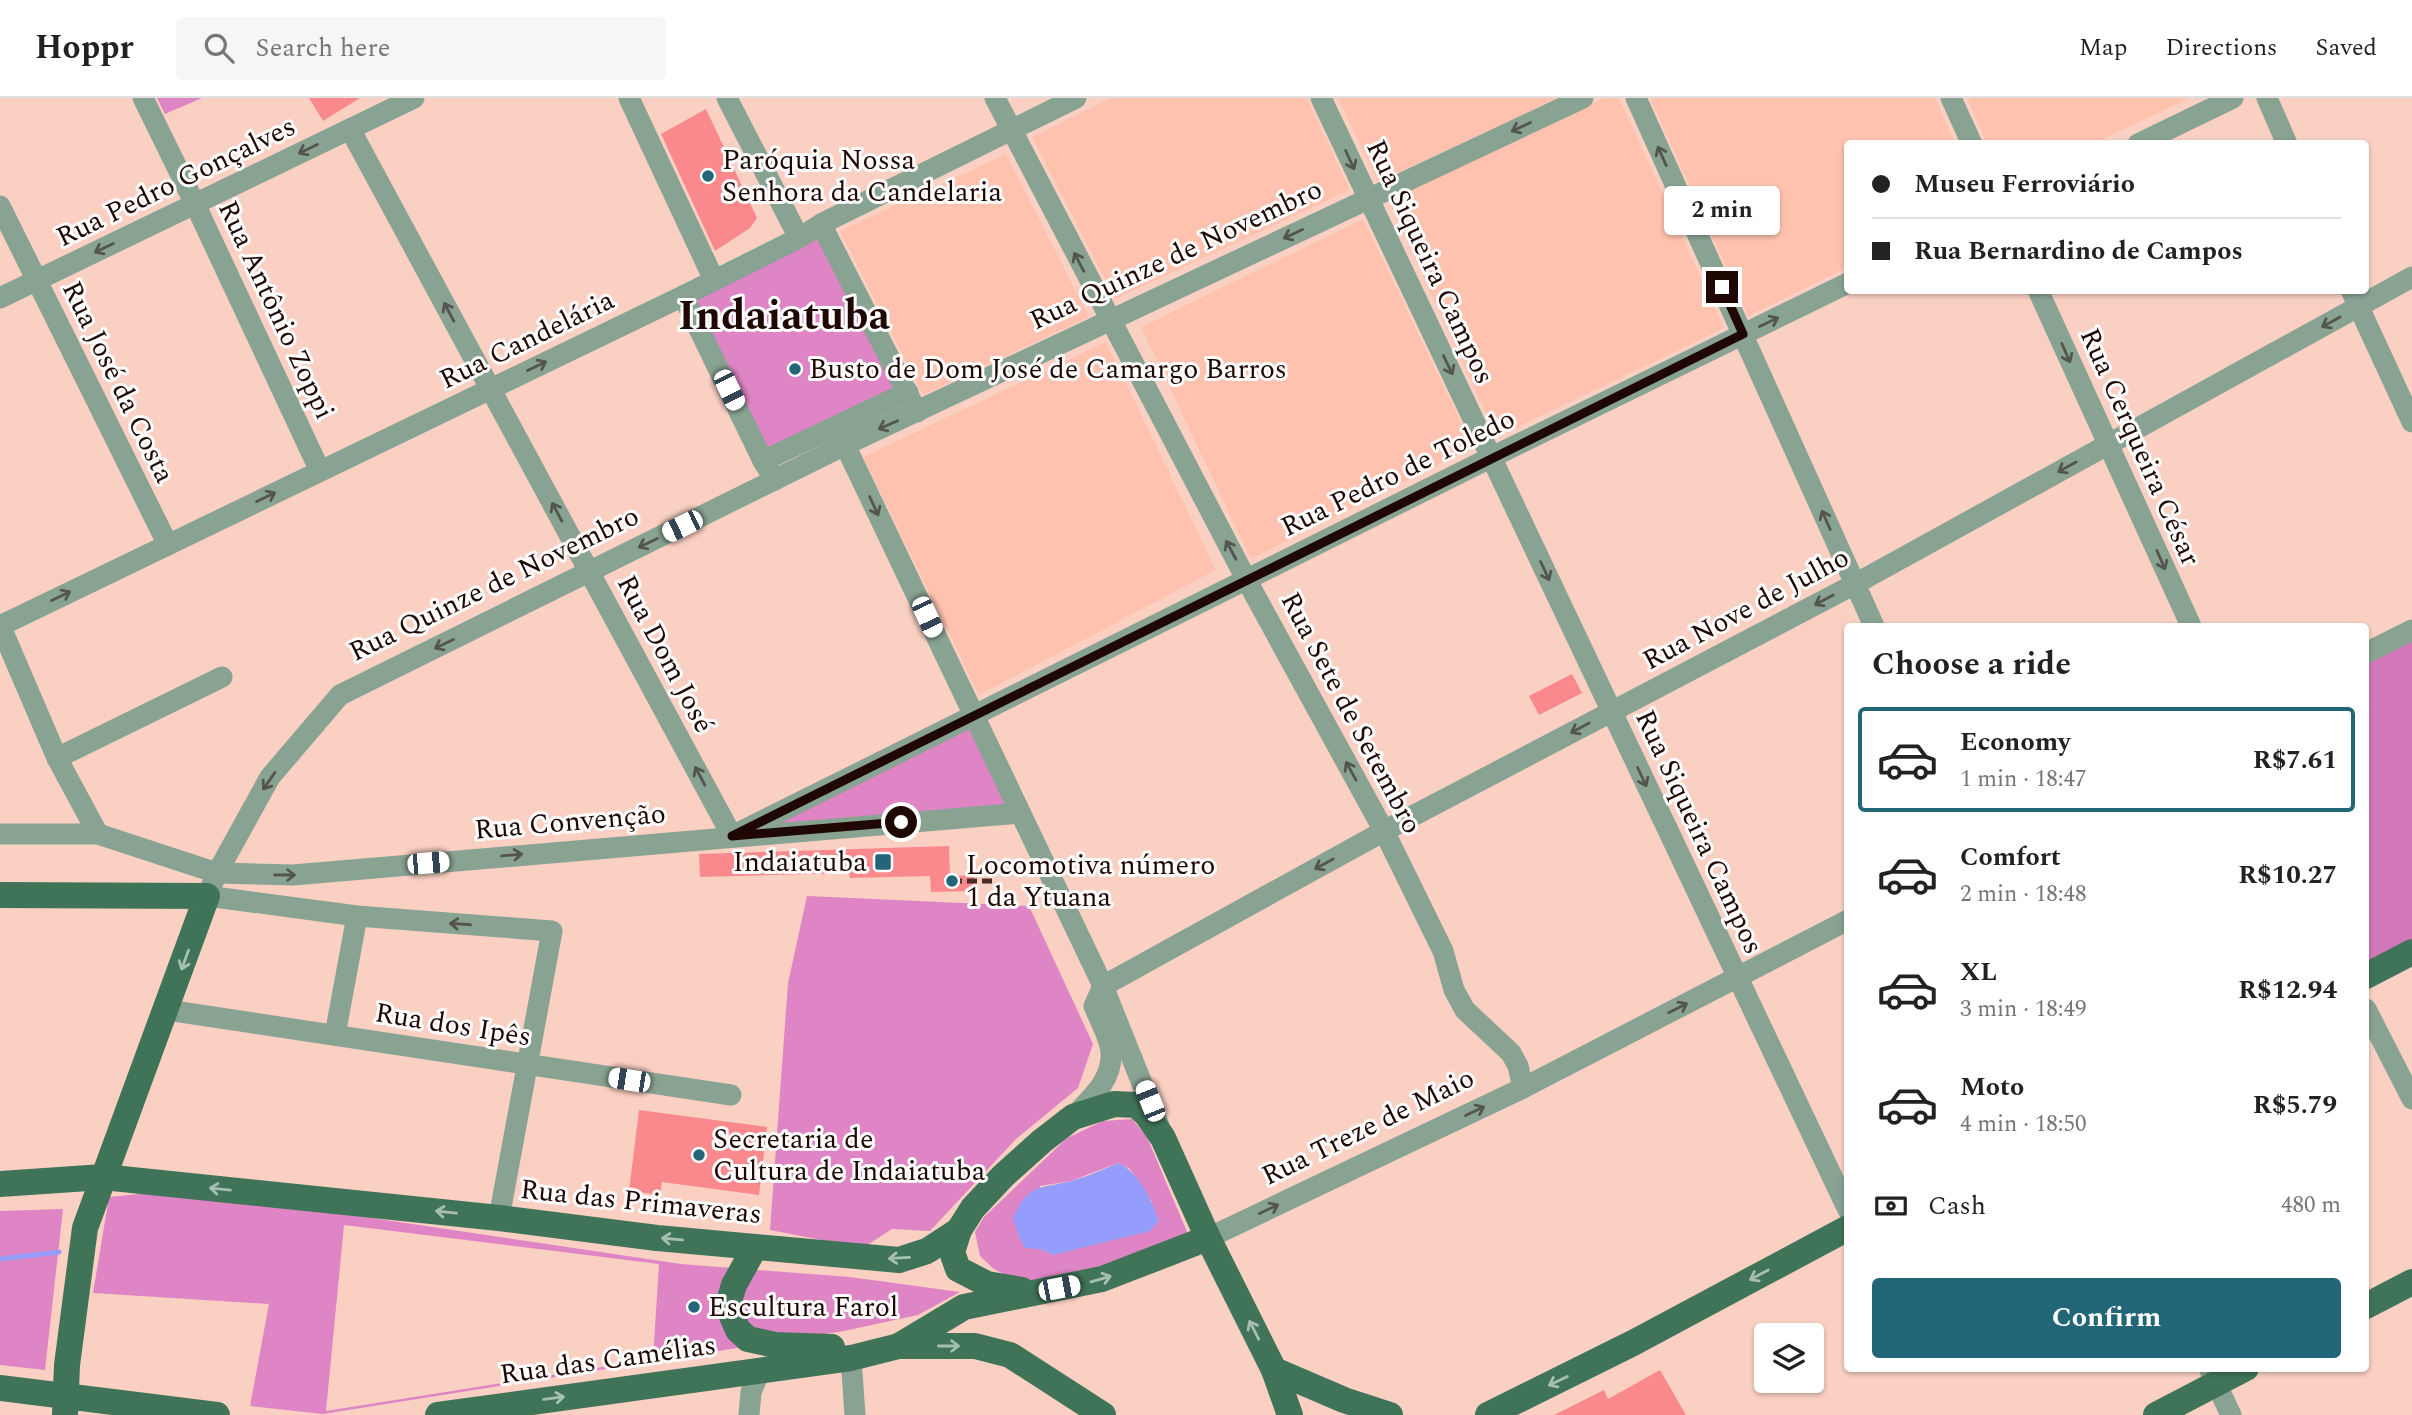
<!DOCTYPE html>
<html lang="en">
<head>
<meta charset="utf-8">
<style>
	body { margin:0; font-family:Spectral,serif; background:#f6f6f6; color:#222; height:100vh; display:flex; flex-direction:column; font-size:26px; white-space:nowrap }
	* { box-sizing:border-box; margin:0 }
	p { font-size:23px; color:#767676 }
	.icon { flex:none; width:38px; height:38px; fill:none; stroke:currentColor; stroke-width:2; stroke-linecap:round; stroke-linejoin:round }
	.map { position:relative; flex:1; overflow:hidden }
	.sheet { position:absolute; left:1844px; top:525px; width:525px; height:749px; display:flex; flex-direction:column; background:#fff; border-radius:7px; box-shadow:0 2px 5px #0004 }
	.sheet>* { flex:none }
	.top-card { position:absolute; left:1844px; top:42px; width:525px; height:154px; border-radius:7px; box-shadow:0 2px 5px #0004; display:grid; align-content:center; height:154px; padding:0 28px; background:#fff }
	.fabs { position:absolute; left:1754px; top:1225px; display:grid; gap:14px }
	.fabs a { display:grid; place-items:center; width:70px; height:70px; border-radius:7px; background:#fff; box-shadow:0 2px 5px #0004; font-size:35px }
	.end { position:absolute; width:32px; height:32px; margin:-16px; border:9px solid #1f0803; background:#fff; box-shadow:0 0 0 4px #fff }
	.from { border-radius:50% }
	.bubble { position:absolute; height:49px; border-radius:7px; background:#fff; box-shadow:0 2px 5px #0004; font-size:23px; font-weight:700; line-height:49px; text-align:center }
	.car { position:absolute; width:21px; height:42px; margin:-21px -10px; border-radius:9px; box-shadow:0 0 5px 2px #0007; background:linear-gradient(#fff 24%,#345 0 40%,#fff 0 76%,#345 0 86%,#fff 0) }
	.top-card b { display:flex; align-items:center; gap:24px; height:66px; font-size:26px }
	.top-card b+b { border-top:2px solid #e0e0e0 }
	.top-card i { width:18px; height:18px; background:#222 }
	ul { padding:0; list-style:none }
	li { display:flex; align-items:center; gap:21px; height:105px; margin:0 14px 10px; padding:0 14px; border:4px solid transparent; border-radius:7px }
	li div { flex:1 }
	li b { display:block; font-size:26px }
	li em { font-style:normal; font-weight:700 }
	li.active { border-color:#226678 }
	li>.icon { width:63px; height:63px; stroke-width:1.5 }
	h2 { padding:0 28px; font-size:32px; line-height:84px }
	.pay { display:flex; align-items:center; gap:18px; height:77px; padding:0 28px; font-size:26px }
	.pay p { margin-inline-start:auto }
	.button { display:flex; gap:14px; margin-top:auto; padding:14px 28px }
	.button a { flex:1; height:80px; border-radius:7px; background:#226678; color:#fff; font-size:28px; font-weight:700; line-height:80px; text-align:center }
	header { display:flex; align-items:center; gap:42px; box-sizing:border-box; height:98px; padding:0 35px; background:#fff; border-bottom:2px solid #e0e0e0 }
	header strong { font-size:33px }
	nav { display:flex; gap:38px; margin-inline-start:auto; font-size:24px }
	.search { width:490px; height:63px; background:#f6f6f6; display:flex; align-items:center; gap:18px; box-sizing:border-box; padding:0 24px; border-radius:7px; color:#767676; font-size:26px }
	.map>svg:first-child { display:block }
	.built { fill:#ffc2ae }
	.green { fill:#df85c5; fill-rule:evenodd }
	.forest { fill:#d278b8 }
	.water { fill:#959dfc }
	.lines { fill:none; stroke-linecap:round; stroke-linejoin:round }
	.stream { stroke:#959dfc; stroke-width:5 }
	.building { fill:#fa898d }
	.minor { stroke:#89a393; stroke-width:21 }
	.major { stroke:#407458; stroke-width:26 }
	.rail { stroke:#472d26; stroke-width:5; stroke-dasharray:10 5; stroke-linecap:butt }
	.oneway { stroke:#54564b }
	.oneway2 { stroke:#a7bfb2 }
	.route { stroke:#1f0803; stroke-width:9 }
	.poi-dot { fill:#226678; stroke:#fcfcfc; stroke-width:2.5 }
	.labels { text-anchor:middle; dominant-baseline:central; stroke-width:6; stroke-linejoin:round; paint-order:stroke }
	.poi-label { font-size:28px; fill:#1f0803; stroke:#fcfcfc; text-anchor:start }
	.street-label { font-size:28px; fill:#1f0803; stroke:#fcfcfc }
	.town-label { font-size:42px; font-weight:bold; fill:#1f0803; stroke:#fcfcfc }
</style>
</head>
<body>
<header>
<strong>Hoppr</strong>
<div class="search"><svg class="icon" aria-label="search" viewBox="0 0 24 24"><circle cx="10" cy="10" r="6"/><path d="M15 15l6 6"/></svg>Search here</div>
<nav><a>Map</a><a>Directions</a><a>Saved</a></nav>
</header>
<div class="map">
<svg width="2412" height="1317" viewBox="0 0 2412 1317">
	<rect width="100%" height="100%" fill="#fad0c3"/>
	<g class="built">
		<path d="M1110,0H1307L1350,92L1115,201L1032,39Z"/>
		<path d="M1338,0H1558L1378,84Z"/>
		<path d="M1604,0H1619L1724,230L1497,339L1388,102Z"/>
		<path d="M1650,0H1935L1955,45L1848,46V169L1748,218Z"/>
		<path d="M1967,0H2189L2095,45L1987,46Z"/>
		<path d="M1006,56L1089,219L923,297L840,133Z"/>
		<path d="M1363,121L1473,349L1251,461L1141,229Z"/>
		<path d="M1106,244L1216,472L979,597L863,359Z"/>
	</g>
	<g class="green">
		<path d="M157,0H202L165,16Z"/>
		<path d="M821,126L908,294L763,363L683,198Z"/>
		<path d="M974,618L1020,715L732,738Z"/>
		<path d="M807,798L1029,808L1093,946L1078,990L1016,1041L930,1133L892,1131L863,1150L770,1132L788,885Z"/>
		<path d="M1132,1021L1147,1039L1188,1136L1038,1194L994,1171L980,1158L975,1134L984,1119L1067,1040L1103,1023ZM1118,1065L1130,1071L1152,1104L1053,1157L1040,1151V1088L1071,1083Z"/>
		<path d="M159,1094L264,1104L681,1166L850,1179L960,1194L918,1217L844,1233L323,1316L250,1308L269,1206L93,1195L109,1099ZM344,1127L659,1166L653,1261L326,1313Z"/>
		<path d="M63,1111L45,1272L0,1267V1113Z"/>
	</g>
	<path class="forest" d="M2412,532V854L2366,878V555Z"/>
	<path class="water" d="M1119,1065C1140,1076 1151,1101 1159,1123L1150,1133L1053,1157L1040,1151L1025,1150L1019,1139L1013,1119C1029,1085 1040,1091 1071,1083C1087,1079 1103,1071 1119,1065Z"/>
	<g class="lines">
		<path class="stream" d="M0,1161L59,1154"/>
	</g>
	<g class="building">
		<path d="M309,0H360L323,23Z"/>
		<path d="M706,11L757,120L750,130L715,153L661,36Z"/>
		<path d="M1572,576L1582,595L1539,617L1529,598Z"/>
		<path d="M949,748L950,778L974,777V793L931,794L930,778L850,780L849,775L700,779L699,756Z"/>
		<path d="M639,1012L767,1029L759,1097L662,1084L660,1097L629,1093Z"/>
		<path d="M1660,1272L1686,1317H1554L1604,1292L1608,1301Z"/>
	</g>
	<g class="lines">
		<g class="minor">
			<path d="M143,0L195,106L320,373"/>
			<path d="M629,0L714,182"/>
			<path d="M727,0L799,140"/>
			<path d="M995,0L1246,481L1384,733L1443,853L1454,892L1465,912L1511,955L1518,968L1523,990"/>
			<path d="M1321,0L1848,1112"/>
			<path d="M1636,0L1874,528"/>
			<path d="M1951,0L1972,46"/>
			<path d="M2267,0L2287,46"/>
			<path d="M350,31L732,738"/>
			<path d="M2138,46L2233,0"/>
			<path d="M0,108L168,447"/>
			<path d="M821,126L917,314"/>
			<path d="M2038,192L2191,528"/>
			<path d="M2351,192L2412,324"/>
			<path d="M683,198L763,363L775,382"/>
			<path d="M0,200L414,0"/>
			<path d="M845,347L1103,888L1159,1028"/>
			<path d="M763,363L908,294"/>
			<path d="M0,527L57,660L98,736"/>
			<path d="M0,528L683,198L799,140L821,126L1076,0"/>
			<path d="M2366,555L2412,532"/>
			<path d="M57,660L222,579"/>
			<path d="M0,736H98L217,775L293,777L1020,715"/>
			<path d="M732,738L1492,359L1848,185"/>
			<path d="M1103,888L1384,733L1855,486L2412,179"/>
			<path d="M2366,911L2412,1001"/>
			<path d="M167,912L731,997"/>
			<path d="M335,937L357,818"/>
			<path d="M1074,1018C1091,1000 1113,982 1111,954C1110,940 1099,921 1094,908L1103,888"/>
			<path d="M499,1120L552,833L357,818L207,798L217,775L270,679L340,597L845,347L1583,0"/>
			<path d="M1208,1140L1523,990L1848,822"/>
			<path d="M851,1260L855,1317"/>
			<path d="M2209,1270L2231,1317"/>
			<path d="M749,1317L751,1294L760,1273"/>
		</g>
		<g class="major">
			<path d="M0,797L207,798L85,1130L67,1267L65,1317"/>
			<path d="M2366,878L2412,854"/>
			<path d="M0,1086L103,1079L499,1120L657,1140L899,1162L927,1153L959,1132L973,1110L1003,1078L1042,1043L1073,1019L1114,1006L1136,1007L1147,1017L1163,1040L1208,1140L1274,1272L1290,1317"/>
			<path d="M959,1132L952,1154L958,1171L987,1186L1022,1192"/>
			<path d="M755,1149L734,1187L730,1200L731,1216L738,1232L748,1241L775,1247L832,1249"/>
			<path d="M2366,1208L2412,1184"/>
			<path d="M899,1248L964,1209L1102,1181L1208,1140"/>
			<path d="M1274,1272L1344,1302L1390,1317"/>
			<path d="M0,1290L217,1317"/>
			<path d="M438,1317L851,1260L899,1248H975L1010,1257L1103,1317"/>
			<path d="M1488,1317L1633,1245L1848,1130"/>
			<path d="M2156,1317L2246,1270"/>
		</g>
		<path class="rail" d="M952,783H995"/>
	</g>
	<defs><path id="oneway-shaft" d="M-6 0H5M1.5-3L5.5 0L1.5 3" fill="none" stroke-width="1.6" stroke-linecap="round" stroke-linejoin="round" transform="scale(1.75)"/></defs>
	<g class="oneway">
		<use href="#oneway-shaft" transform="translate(1521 29) rotate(155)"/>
		<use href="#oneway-shaft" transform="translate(308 51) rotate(154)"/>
		<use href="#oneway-shaft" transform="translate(1662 58) rotate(-114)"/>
		<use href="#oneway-shaft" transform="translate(1350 62) rotate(65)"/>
		<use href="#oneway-shaft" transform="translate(1293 136) rotate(155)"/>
		<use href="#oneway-shaft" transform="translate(104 150) rotate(154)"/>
		<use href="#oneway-shaft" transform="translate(1079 164) rotate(-117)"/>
		<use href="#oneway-shaft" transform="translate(449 214) rotate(-118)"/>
		<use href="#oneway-shaft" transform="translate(1769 224) rotate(-26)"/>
		<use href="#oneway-shaft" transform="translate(2331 224) rotate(151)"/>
		<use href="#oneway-shaft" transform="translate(2066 255) rotate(66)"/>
		<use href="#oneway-shaft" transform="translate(1448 267) rotate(64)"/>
		<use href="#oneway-shaft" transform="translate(537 268) rotate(-26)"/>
		<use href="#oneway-shaft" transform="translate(888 327) rotate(156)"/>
		<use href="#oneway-shaft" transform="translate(2067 369) rotate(151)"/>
		<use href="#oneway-shaft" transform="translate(266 399) rotate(-26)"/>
		<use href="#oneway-shaft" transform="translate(874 408) rotate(65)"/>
		<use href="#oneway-shaft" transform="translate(557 414) rotate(-118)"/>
		<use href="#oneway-shaft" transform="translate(1826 422) rotate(-114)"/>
		<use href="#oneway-shaft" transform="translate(648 445) rotate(154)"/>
		<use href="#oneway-shaft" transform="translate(1231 452) rotate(-118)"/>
		<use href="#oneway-shaft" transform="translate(2161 462) rotate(66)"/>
		<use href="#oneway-shaft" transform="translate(1545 473) rotate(65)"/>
		<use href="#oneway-shaft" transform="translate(61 498) rotate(-26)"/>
		<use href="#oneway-shaft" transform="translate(1824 502) rotate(152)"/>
		<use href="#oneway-shaft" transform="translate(444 546) rotate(154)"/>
		<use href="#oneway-shaft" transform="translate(1580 630) rotate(152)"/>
		<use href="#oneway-shaft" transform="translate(1351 673) rotate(-119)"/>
		<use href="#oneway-shaft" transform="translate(700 678) rotate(-118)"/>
		<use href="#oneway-shaft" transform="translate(1642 679) rotate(65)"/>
		<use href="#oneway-shaft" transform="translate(269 683) rotate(125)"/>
		<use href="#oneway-shaft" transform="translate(512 757) rotate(-5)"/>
		<use href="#oneway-shaft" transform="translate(1324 766) rotate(151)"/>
		<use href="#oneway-shaft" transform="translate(285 777)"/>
		<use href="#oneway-shaft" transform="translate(460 826) rotate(-176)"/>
		<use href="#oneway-shaft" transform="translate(1678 910) rotate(-27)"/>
		<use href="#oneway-shaft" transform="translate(1475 1013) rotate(-26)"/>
		<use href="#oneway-shaft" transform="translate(1269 1111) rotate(-26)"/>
	</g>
	<g class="oneway2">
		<use href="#oneway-shaft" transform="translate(185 862) rotate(110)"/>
		<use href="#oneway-shaft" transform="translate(220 1091) rotate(-174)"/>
		<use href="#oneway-shaft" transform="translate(446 1114) rotate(-174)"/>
		<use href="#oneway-shaft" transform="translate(672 1141) rotate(-175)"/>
		<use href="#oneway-shaft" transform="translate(899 1160) rotate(177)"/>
		<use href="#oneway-shaft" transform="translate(1759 1177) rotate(152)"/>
		<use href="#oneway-shaft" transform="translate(1101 1181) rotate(-16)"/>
		<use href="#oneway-shaft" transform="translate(1254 1232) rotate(-117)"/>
		<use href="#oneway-shaft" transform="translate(949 1248)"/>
		<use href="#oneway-shaft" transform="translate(1558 1283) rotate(154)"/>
		<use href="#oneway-shaft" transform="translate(554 1300) rotate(-8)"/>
	</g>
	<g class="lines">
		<path class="route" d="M901,724L732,738L1743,236L1722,189"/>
	</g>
	<g class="poi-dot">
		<circle cx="708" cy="78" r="7"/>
		<circle cx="795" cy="271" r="7"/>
		<rect x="874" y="755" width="18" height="18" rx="3.5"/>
		<circle cx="952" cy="783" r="7"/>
		<circle cx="699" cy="1057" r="7"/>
		<circle cx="694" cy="1209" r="7"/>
	</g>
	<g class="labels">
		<g class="poi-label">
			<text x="722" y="62">Paróquia Nossa<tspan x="722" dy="32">Senhora da Candelaria</tspan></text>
			<text x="809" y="271">Busto de Dom José de Camargo Barros</text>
			<text x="867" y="764" text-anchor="end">Indaiatuba</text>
			<text x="966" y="767">Locomotiva número<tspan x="966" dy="32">1 da Ytuana</tspan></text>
			<text x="713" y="1041">Secretaria de<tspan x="713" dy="32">Cultura de Indaiatuba</tspan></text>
			<text x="708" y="1209">Escultura Farol</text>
		</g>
		<g class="street-label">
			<text transform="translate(176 84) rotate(-26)">Rua Pedro Gonçalves</text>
			<text transform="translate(1176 157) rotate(-25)">Rua Quinze de Novembro</text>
			<text transform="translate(1430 164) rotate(65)">Rua Siqueira Campos</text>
			<text transform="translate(276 212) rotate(65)">Rua Antônio Zoppi</text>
			<text transform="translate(527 242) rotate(-26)">Rua Candelária</text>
			<text transform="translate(118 284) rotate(64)">Rua José da Costa</text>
			<text transform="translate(2140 349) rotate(66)">Rua Cerqueira César</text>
			<text transform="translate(1398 375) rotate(-26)">Rua Pedro de Toledo</text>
			<text transform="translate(494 486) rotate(-26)">Rua Quinze de Novembro</text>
			<text transform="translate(1746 511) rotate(-28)">Rua Nove de Julho</text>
			<text transform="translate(665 556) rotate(62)">Rua Dom José</text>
			<text transform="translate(1351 615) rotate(62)">Rua Sete de Setembro</text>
			<text transform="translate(570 724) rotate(-5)">Rua Convenção</text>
			<text transform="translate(1699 734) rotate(65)">Rua Siqueira Campos</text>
			<text transform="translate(453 927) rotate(9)">Rua dos Ipês</text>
			<text transform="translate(1368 1029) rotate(-26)">Rua Treze de Maio</text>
			<text transform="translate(641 1104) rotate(6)">Rua das Primaveras</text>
			<text transform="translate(608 1262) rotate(-8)">Rua das Camélias</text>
		</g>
		<g class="town-label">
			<text x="784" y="218">Indaiatuba</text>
		</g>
	</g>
</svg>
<div class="fabs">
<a><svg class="icon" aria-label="layers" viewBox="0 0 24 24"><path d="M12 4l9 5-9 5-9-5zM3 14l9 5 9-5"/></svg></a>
</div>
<i class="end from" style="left:901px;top:724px"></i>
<i class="end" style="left:1722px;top:189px"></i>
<div class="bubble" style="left:1664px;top:88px;width:116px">2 min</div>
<i class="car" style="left:729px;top:292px;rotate:154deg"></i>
<i class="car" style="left:682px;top:428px;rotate:244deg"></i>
<i class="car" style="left:927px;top:519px;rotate:155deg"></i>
<i class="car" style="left:428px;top:765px;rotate:85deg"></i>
<i class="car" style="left:629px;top:982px;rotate:279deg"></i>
<i class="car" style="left:1150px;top:1003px;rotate:338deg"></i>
<i class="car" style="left:1059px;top:1190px;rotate:79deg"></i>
<div class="top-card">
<b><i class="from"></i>Museu Ferroviário</b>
<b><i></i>Rua Bernardino de Campos</b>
</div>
<section class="sheet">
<h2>Choose a ride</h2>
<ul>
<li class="active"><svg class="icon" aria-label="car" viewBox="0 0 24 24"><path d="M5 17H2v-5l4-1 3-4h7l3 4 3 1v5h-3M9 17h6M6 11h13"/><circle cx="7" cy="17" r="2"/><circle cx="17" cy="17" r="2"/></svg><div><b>Economy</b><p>1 min · 18:47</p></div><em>R$7.61</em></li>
<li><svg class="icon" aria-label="car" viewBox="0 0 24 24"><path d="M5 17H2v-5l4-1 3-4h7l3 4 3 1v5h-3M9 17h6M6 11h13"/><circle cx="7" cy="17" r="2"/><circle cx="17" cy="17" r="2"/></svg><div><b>Comfort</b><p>2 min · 18:48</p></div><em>R$10.27</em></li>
<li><svg class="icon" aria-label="car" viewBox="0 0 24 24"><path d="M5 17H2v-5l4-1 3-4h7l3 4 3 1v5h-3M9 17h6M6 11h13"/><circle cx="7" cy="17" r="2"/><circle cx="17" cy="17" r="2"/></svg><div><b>XL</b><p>3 min · 18:49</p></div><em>R$12.94</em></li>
<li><svg class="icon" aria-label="car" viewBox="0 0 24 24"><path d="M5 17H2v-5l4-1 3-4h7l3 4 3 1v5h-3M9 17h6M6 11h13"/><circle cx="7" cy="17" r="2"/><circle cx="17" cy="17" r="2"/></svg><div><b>Moto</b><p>4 min · 18:50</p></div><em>R$5.79</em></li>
</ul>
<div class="pay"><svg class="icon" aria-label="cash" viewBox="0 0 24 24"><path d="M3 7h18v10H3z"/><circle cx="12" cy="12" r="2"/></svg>Cash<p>480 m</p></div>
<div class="button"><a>Confirm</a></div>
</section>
</div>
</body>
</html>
